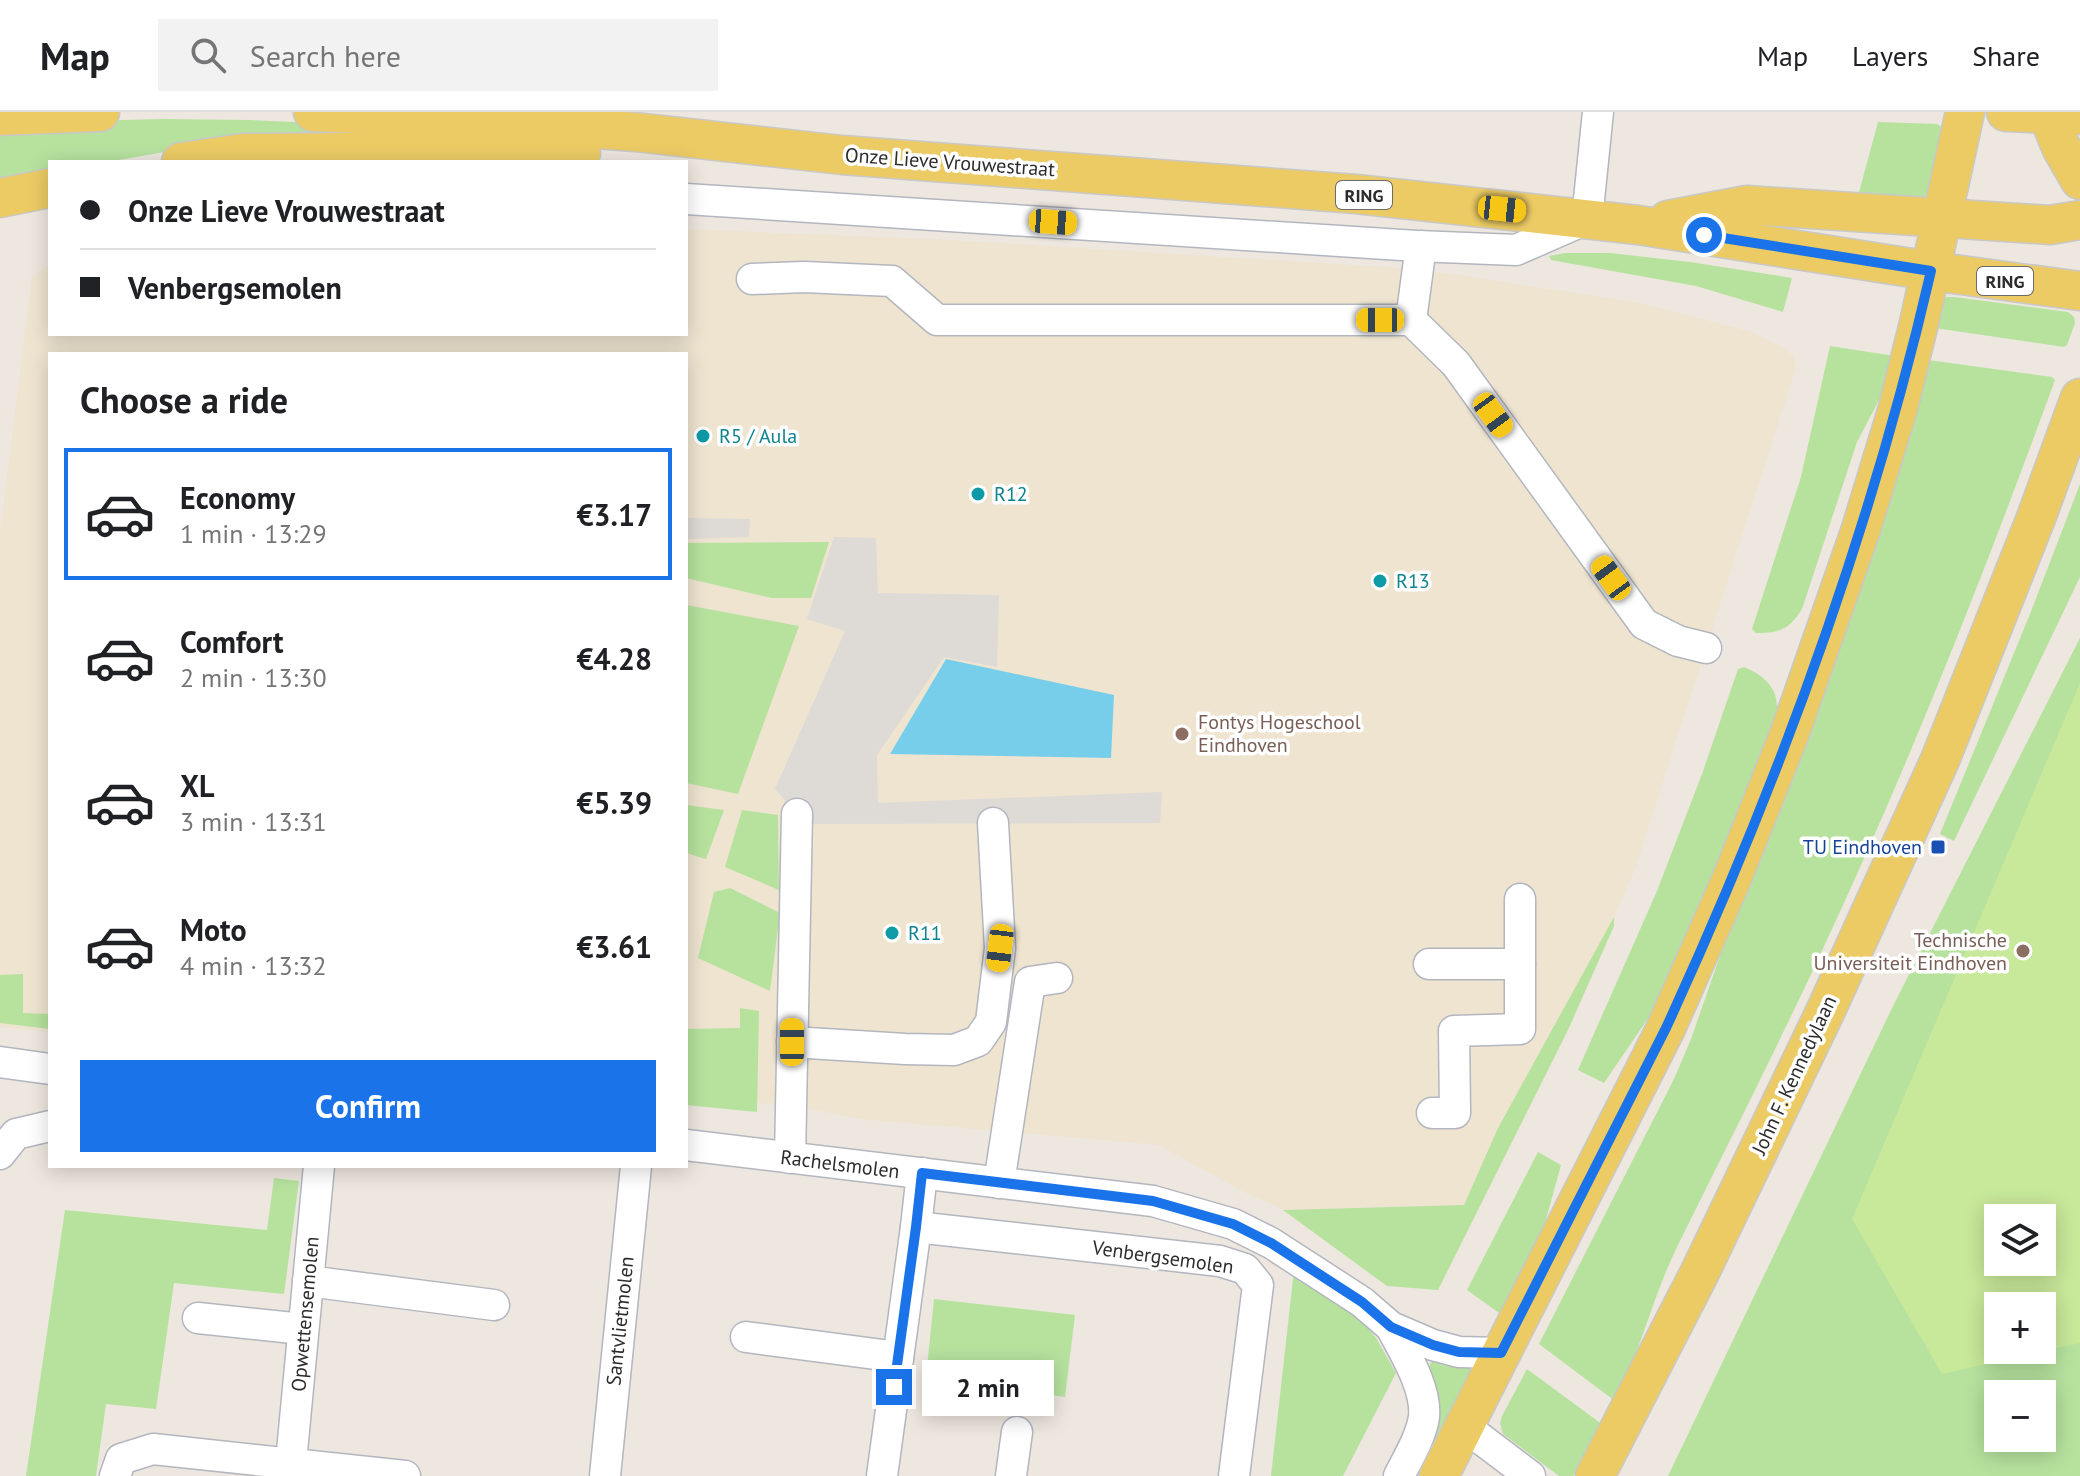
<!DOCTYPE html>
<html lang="en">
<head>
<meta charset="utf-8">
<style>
	body { margin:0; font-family:"PT Sans",sans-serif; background:#f2f2f2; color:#202124; height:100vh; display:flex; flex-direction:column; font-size:30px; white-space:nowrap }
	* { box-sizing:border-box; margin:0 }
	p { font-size:26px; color:#757577 }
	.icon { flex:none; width:44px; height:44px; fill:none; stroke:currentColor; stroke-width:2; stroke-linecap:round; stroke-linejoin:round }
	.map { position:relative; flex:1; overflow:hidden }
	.drawer { position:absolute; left:48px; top:240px; width:640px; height:816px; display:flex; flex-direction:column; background:#fff; border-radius:0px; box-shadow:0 4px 20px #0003 }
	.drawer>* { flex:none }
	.guide { position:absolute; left:48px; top:48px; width:640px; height:176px; border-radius:0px; box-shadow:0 4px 20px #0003; display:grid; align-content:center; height:176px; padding:0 32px; background:#fff }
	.fabs { position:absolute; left:1984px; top:1092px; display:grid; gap:16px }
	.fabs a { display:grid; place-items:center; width:72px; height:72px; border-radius:0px; background:#fff; box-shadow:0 4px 20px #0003; font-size:40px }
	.end { position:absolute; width:36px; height:36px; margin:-18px; border:10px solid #1a73e8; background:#fff; box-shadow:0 0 0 4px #fff }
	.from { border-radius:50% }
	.bubble { position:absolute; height:56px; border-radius:0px; background:#fff; box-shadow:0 4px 20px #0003; font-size:26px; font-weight:700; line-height:56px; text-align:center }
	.car { position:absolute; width:24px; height:48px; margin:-24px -12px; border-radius:10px; box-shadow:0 0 6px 2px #0007; background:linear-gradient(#f5c518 24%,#345 0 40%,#f5c518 0 76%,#345 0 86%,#f5c518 0) }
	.guide b { display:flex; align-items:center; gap:28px; height:76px; font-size:30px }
	.guide b+b { border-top:2px solid #e0e0e0 }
	.guide i { width:20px; height:20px; background:#202124 }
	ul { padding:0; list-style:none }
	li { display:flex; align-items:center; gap:24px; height:132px; margin:0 16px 12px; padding:0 16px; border:4px solid transparent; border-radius:0px }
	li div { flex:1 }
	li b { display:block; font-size:30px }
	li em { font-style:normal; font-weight:700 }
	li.current { border-color:#1a73e8 }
	li>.icon { width:72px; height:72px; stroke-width:1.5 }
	h2 { padding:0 32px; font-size:36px; line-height:96px }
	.cta { display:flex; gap:16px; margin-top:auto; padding:16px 32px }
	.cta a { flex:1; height:92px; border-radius:0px; background:#1a73e8; color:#fff; font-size:32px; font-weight:700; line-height:92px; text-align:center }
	header { display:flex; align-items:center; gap:48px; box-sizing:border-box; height:112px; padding:0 40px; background:#fff; border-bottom:2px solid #e0e0e0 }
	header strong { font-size:38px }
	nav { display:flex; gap:44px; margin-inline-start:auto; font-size:28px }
	.search { width:560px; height:72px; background:#f2f2f2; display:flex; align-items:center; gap:20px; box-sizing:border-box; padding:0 28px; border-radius:0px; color:#757577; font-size:30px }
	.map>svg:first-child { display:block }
	.education { fill:#eee4d0 }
	.green { fill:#b6e29e; fill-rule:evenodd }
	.pitch { fill:#c8e89a; fill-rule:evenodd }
	.plaza { fill:#dedad6 }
	.water { fill:#77ceeb }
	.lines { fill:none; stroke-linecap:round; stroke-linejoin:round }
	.minor-casing { stroke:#b3b6bf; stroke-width:33 }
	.major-casing { stroke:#c8c8c8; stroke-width:41 }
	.minor { stroke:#fff; stroke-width:30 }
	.major { stroke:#eccb65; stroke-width:38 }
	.route { stroke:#1a73e8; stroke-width:10 }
	.culture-dot { fill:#0f9aa8; stroke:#fff; stroke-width:3 }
	.education-dot { fill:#8d6e63; stroke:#fff; stroke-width:3 }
	.transit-dot { fill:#1a4fb4; stroke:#fff; stroke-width:3 }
	.labels { text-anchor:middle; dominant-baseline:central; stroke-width:7; stroke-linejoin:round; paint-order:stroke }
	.shield { fill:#fff; stroke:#6b6b6b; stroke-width:2 }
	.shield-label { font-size:18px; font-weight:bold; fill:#2c2c2c }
	.street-label { font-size:20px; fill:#2c2c2c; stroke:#fff }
	.culture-label { font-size:20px; fill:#0d838f; stroke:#fff; text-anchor:start }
	.education-label { font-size:20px; fill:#785e54; stroke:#fff; text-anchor:start }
	.transit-label { font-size:20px; fill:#164399; stroke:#fff; text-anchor:end }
</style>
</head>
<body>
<header>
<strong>Map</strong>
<div class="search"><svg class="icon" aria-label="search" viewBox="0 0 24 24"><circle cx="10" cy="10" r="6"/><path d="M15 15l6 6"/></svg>Search here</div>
<nav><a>Map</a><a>Layers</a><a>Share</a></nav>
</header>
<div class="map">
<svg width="2080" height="1364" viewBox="0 0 2080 1364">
	<rect width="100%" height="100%" fill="#ede7df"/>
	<path class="education" d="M686,117L952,128L1418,157L1640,191L1748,219L1780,234L1794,245L1796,256L1635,757L1614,806L1498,1016L1464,1093L1283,1098L1238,1077L1159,1033L861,1007L792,994L686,984V242H50V920L0,915V420L32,166L50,152V222H686Z"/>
	<g class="green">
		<path d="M162,7L250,8L336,12L525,32L222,34L164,40L108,50H50V66L0,76V11Z"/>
		<path d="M1878,10L1937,12L1942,15L1943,21L1926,83L1922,88L1858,84Z"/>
		<path d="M1565,141H1610L1690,150L1792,166L1783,200L1696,174L1551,148L1549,144Z"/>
		<path d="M1946,185H1954L2068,200L2074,205L2075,211L2067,233L2064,235L1935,216L1940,190Z"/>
		<path d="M1830,234L1895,244L1888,271L1857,330L1802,497C1790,516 1780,522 1756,521L1752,517L1801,365Z"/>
		<path d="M1928,248L2052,265L2055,268C1987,454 1915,638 1832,817C1783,924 1730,1028 1678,1133C1653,1183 1641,1239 1615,1289L1539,1232L1674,967L1691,927Z"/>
		<path d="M2080,372V465L1954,729L1940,722L2030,502Z"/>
		<path d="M829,430L811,486H772L686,466V431Z"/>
		<path d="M686,493L799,514L738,682L686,671Z"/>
		<path d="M2080,526V800L1968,1026L1998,1238H2042L2080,1197V1364H1668L1893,894ZM1998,1282H2042V1326H1998Z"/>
		<path d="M1744,555C1772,567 1781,582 1776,612L1666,880L1604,971L1578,958L1657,779L1702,662L1738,557Z"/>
		<path d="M686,693L724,698L706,747L686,741Z"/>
		<path d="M742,698L778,703L779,778L725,755Z"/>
		<path d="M730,776L780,801L770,879L698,846L714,780Z"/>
		<path d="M1614,805V814L1568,918L1438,1178L1387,1174L1283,1098L1464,1093L1498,1016Z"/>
		<path d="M23,862V901L50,902V917L0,911V863Z"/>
		<path d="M740,896L759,899L757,1000L686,993V917L740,916Z"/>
		<path d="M1538,1040L1561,1053L1539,1133L1502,1203L1467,1178Z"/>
		<path d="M274,1066L299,1069L284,1182L174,1171L156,1297L106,1292L96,1364H26L65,1098L267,1118Z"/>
		<path d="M1294,1158L1352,1196L1376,1226L1396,1261L1343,1364H1271Z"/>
		<path d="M934,1187L1075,1203L1065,1285L926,1265Z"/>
		<path d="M1432,1249L1446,1254L1477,1256L1426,1355L1415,1347L1425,1262Z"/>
		<path d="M1527,1257L1603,1313L1579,1360L1573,1364H1559L1503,1322L1500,1311L1502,1304Z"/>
	</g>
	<path class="pitch" d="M2080,571V1231L1942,1262L1852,1107ZM2042,1106V1150H1998V1106ZM1998,1194H2042V1238H1998Z"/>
	<g class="plaza">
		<path d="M686,406L750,407L749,425L686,427Z"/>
		<path d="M834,425L876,426L878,481L999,483L997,555L944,545L877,643L878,691L1162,680L1160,711L805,712L775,677L845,519L807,507Z"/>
	</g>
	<path class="water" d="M946,547L1114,583L1111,646L890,642Z"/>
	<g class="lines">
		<g class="minor-casing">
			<g id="minor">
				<path d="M686,87L1417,134L1516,138L1587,107L1598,0"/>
				<path d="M752,167L804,165L892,169L937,208H1411L1456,252L1644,512L1678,529L1706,536"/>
				<path d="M1411,208L1421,134"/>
				<path d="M1429,852H1520"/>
				<path d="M792,930L905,937L954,938L978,929L991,910L1000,836L993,711"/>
				<path d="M0,950L50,957"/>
				<path d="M1432,1001H1455L1454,919L1520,917V787"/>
				<path d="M686,1033L1153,1089L1233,1112L1271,1131L1362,1190L1391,1215L1433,1233L1459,1240L1501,1241"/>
				<path d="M0,1042L16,1022L50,1014"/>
				<path d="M790,1046L797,702"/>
				<path d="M999,1071L1030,870L1057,866"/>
				<path d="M916,1115L1220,1149L1245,1157L1258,1173L1234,1364"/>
				<path d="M308,1169L494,1193"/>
				<path d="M198,1206L303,1217"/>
				<path d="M1391,1215C1404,1240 1427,1276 1424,1305C1421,1325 1408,1346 1399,1364"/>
				<path d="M746,1225L898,1245"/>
				<path d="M1464,1314L1530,1364"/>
				<path d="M291,1350L319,1054"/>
				<path d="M115,1364L121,1347L153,1337L405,1364"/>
				<path d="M605,1364L636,1054"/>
				<path d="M882,1364L916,1115L922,1061"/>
				<path d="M1011,1364L1017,1320"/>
			</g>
		</g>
		<g class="major-casing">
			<g id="major">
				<path d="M313,0L451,6L635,20L842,43L1356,82L1638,113L1931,159L2080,179"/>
				<path d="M2006,0L2080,3"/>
				<path d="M2047,0L2061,35L2080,68"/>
				<path d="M0,4L100,0"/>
				<path d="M181,50L243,41L523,38L581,41"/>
				<path d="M0,86L50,76"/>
				<path d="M1668,108L1747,93L2050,113L2080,108"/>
				<path d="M1439,1364L1666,916L1732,766L1789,623L1861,417L1898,296L1919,211L1965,0"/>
				<path d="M1595,1364L1700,1160L1826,898L1940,648L2036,406L2080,286"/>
			</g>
		</g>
		<use href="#minor" class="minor"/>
		<use href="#major" class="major"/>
	</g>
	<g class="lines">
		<path class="route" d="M894,1275L916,1115L922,1061L1153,1089L1233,1112L1271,1131L1362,1190L1391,1215L1433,1233L1459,1240L1501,1241L1666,916C1778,673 1871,419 1931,159L1704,123"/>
	</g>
	<g class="culture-dot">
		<circle cx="703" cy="324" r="8"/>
		<circle cx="978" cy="382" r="8"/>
		<circle cx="1380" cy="469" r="8"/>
		<circle cx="892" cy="821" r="8"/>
	</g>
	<g class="education-dot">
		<circle cx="1182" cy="622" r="8"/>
		<circle cx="2023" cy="839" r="8"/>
	</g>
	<rect class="transit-dot" x="1930" y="727" width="16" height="16" rx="4"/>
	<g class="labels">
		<g class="shield">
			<rect x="1336" y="69" width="56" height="28" rx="6"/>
			<rect x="1977" y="155" width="56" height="28" rx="6"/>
		</g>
		<g class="shield-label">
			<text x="1364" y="83">RING</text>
			<text x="2005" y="169">RING</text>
		</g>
		<g class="street-label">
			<text transform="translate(950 50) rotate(4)">Onze Lieve Vrouwestraat</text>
			<text transform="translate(1794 963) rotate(-65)">John F. Kennedylaan</text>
			<text transform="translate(840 1052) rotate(7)">Rachelsmolen</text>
			<text transform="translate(1163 1145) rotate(8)">Venbergsemolen</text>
			<text transform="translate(305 1202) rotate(-85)">Opwettensemolen</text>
			<text transform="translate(620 1209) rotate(-84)">Santvlietmolen</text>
		</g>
		<g class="culture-label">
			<text x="719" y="324">R5 / Aula</text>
			<text x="994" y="382">R12</text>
			<text x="1396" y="469">R13</text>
			<text x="908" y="821">R11</text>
		</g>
		<g class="education-label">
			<text x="1198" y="610">Fontys Hogeschool<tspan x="1198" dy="23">Eindhoven</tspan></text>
			<text x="2007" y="828" text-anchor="end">Technische<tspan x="2007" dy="23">Universiteit Eindhoven</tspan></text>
		</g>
		<g class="transit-label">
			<text x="1922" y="735">TU Eindhoven</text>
		</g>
	</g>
</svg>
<div class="fabs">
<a><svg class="icon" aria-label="layers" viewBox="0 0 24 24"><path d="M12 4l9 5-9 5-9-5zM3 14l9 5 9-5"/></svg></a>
<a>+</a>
<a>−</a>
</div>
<i class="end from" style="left:1704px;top:123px"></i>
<i class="end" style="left:894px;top:1275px"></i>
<div class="bubble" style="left:922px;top:1248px;width:132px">2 min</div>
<i class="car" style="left:1502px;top:97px;rotate:96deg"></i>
<i class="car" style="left:1053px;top:110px;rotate:94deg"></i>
<i class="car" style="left:1380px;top:208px;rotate:270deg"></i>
<i class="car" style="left:1493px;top:303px;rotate:144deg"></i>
<i class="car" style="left:1611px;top:466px;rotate:324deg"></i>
<i class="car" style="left:1000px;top:836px;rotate:187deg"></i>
<i class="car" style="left:792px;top:930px;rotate:0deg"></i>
<div class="guide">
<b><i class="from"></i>Onze Lieve Vrouwestraat</b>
<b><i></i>Venbergsemolen</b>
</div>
<section class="drawer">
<h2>Choose a ride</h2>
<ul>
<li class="current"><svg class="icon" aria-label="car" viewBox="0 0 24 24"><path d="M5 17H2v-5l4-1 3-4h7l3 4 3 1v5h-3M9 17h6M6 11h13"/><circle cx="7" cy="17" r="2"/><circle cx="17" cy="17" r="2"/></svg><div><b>Economy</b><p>1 min · 13:29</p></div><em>€3.17</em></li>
<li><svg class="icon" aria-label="car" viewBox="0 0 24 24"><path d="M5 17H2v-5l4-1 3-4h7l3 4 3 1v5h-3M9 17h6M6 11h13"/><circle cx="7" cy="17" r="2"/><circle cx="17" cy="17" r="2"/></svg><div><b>Comfort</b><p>2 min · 13:30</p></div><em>€4.28</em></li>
<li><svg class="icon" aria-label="car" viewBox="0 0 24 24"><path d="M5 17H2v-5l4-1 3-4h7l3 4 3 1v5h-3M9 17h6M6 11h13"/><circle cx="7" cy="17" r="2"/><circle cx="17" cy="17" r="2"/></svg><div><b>XL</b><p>3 min · 13:31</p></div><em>€5.39</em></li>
<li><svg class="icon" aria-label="car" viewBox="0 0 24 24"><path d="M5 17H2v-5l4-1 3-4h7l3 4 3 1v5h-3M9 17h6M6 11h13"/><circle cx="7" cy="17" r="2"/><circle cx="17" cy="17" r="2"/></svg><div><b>Moto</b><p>4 min · 13:32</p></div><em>€3.61</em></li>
</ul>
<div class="cta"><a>Confirm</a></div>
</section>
</div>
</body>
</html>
